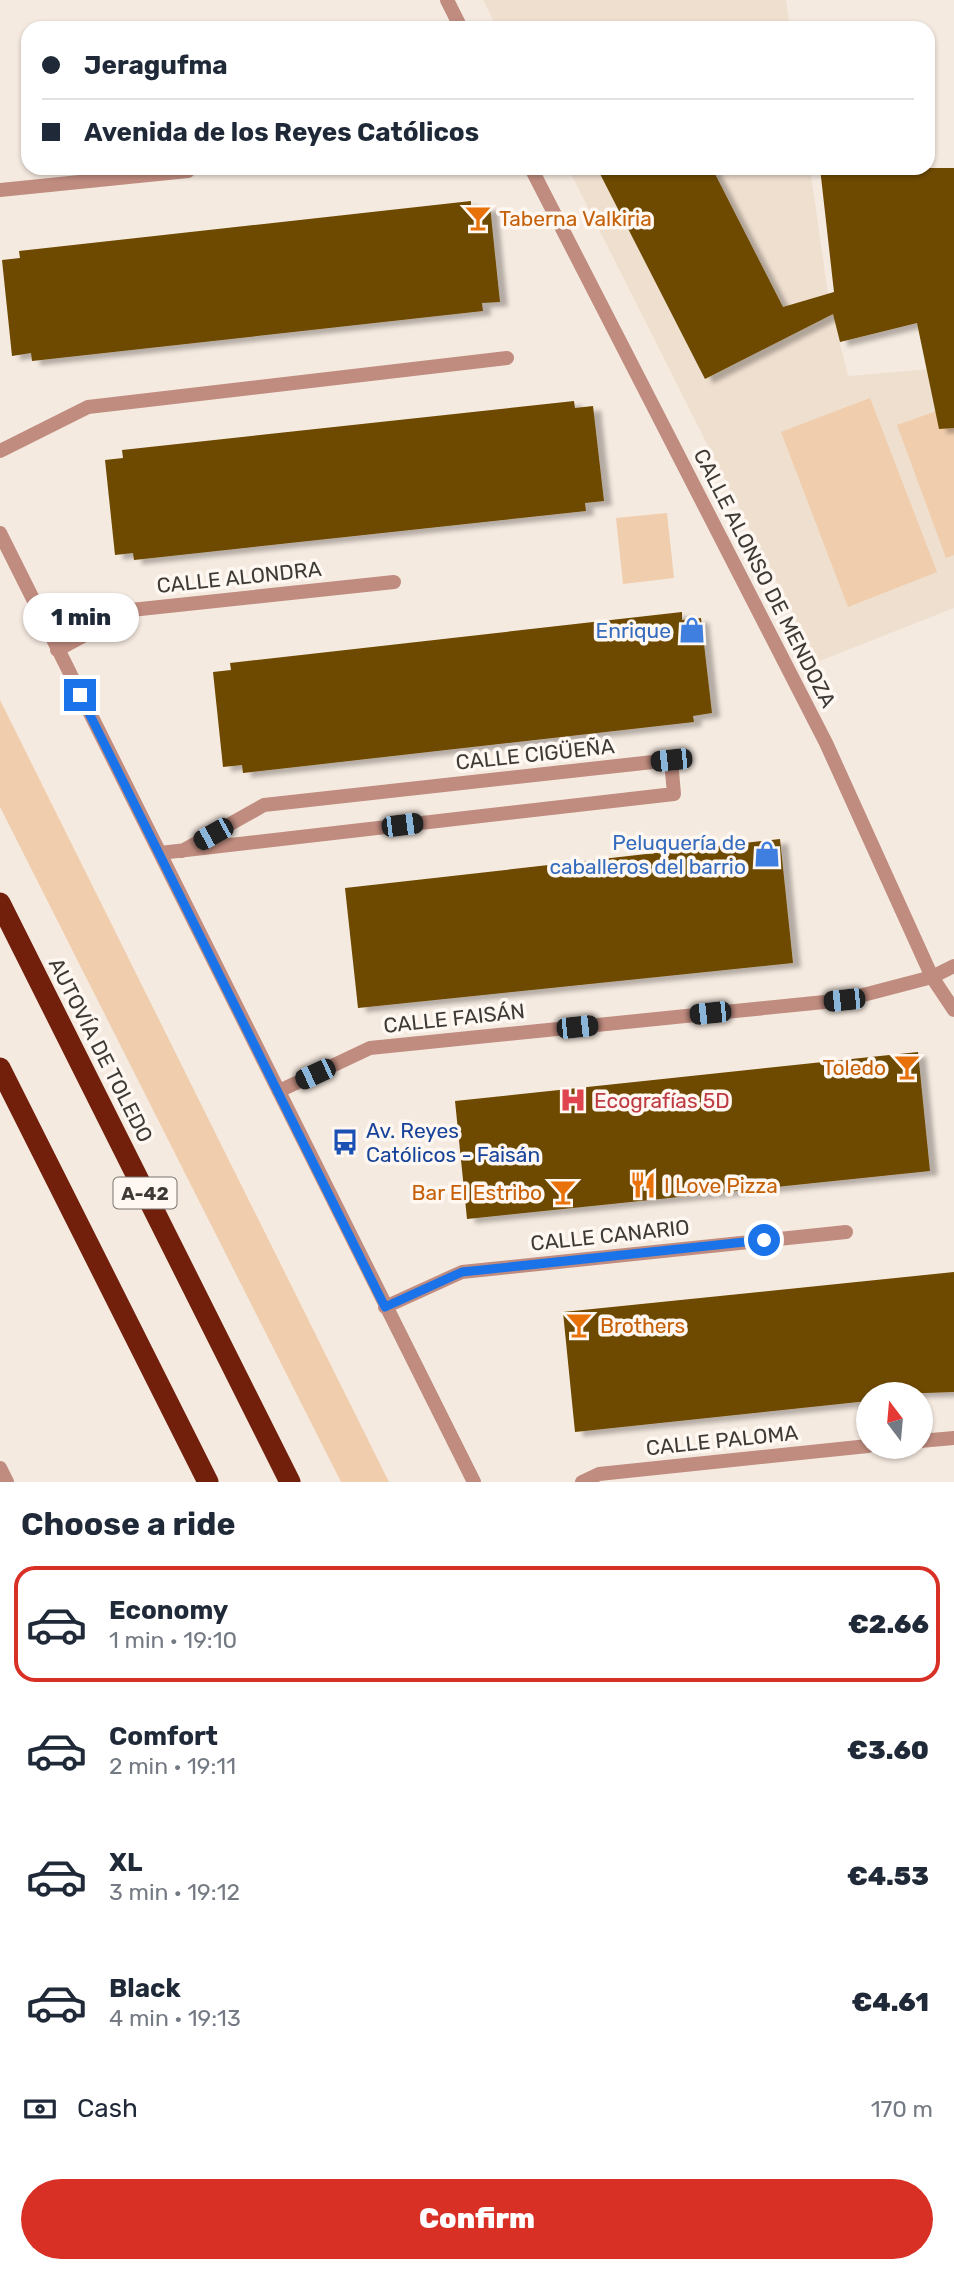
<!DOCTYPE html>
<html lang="en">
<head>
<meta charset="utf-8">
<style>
	body { margin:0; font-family:Rubik,sans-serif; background:#f2f2f3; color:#1f2937; height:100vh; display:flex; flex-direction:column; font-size:26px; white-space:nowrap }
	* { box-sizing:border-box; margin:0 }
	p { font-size:23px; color:#747a83 }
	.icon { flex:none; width:38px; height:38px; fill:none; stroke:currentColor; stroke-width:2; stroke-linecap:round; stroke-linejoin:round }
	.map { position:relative; height:1482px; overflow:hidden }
	.side { display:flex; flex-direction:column; background:#fff; flex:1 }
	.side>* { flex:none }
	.top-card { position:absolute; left:21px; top:21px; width:914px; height:154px; border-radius:21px; box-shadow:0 2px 5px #0004; display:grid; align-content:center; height:154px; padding:0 21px; background:#fff }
	.needle { width:46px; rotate:344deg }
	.buttons { position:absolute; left:856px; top:1382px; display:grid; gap:14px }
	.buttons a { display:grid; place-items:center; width:77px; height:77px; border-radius:50%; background:#fff; box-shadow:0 2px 5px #0004; font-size:35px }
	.end { position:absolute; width:32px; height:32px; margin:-16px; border:9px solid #1a73e8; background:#fff; box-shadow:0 0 0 4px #fff }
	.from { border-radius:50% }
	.bubble { position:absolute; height:49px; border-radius:24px; background:#fff; box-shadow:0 2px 5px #0004; font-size:23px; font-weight:800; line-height:49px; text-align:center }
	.car { position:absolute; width:21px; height:42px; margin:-21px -10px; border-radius:9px; box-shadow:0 0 5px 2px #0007; background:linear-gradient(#222 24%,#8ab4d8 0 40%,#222 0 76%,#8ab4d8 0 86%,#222 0) }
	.top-card b { display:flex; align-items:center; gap:24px; height:66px; font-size:26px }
	.top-card b+b { border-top:2px solid #e0e1e3 }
	.top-card i { width:18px; height:18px; background:#1f2937 }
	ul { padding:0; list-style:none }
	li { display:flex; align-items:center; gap:21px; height:116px; margin:0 14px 10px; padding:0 7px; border:4px solid transparent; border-radius:21px }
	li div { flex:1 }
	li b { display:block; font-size:26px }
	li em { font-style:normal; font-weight:800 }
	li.current { border-color:#d93025 }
	li>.icon { width:63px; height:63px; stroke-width:1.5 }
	h2 { padding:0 21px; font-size:32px; line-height:84px }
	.pay { display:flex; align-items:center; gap:18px; height:77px; padding:0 21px; font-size:26px }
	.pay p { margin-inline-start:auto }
	.action { display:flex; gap:14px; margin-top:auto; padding:14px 21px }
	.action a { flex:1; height:80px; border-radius:42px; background:#d93025; color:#fff; font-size:28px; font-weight:800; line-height:80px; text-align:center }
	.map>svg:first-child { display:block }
	.built { fill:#efdfcf }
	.green { fill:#f0cdac }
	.building { fill:#6e4906; filter:url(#shadow) }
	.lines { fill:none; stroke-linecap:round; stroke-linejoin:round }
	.pedestrian { stroke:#c08c7f; stroke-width:14 }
	.minor { stroke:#c08c7f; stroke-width:14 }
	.tertiary { stroke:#c08c7f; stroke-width:14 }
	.motorway { stroke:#72200b; stroke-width:21 }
	.route { stroke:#1a73e8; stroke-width:9 }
	.labels { text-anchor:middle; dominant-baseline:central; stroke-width:7; stroke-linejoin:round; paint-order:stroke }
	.shield { fill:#fff8f2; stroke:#78736e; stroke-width:2 }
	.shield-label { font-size:19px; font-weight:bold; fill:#3e3a36 }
	.food-label { font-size:21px; fill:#c56008; stroke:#fff8f2; text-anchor:start }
	.street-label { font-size:21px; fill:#3e3a36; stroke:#fff8f2 }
	.shop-label { font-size:21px; fill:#366cbe; stroke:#fff8f2; text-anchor:end }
	.health-label { font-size:21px; fill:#be3a42; stroke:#fff8f2; text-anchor:start }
	.transit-label { font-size:21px; fill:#164399; stroke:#fff8f2; text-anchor:start }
</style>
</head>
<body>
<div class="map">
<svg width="954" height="1482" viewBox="0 0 954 1482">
	<defs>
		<filter id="shadow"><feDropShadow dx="8" dy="4.5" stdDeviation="2" flood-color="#0004"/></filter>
	</defs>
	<rect width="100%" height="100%" fill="#f5eae0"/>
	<g class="built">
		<path d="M483,0H786L790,28H497Z"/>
		<path d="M568,168H810L828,294L848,376L954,367V608L817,662Z"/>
	</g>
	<g class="green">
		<path d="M870,398L937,572L848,607L781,432Z"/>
		<path d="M954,405V555L946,558L897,425Z"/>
		<path d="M667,513L674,578L623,584L616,518Z"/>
		<path d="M0,700L389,1482H341L0,807Z"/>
	</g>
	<g class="building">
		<path d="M597,168H712L783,307L834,292L820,168H954V428L939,429L917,323L840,342L833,314L705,379Z"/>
		<path d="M471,201V208L490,206L500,302L482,303L483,311L32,361L31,353L12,356L2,260L20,258L19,251Z"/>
		<path d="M574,401L575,408L593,406L604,501L585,503L586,511L134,560L133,553L115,555L105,460L123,458L122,450Z"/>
		<path d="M682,612V620L701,618L712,713L693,716L694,722L243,773L242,765L223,767L213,672L231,670L230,663Z"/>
		<path d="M780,839L793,963L358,1008L345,888Z"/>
		<path d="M918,1052L930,1171L467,1219L455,1101Z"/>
		<path d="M954,1272V1392L868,1395V1401L575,1432L563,1312Z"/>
	</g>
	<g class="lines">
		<g class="pedestrian">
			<path d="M447,0L461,28"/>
			<path d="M531,168L826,743L932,977L954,1010"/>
		</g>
		<g class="minor">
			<path d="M0,190L188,171"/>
			<path d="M0,451L88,407L507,358"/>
			<path d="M0,533L474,1482"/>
			<path d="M57,650L131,610L394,582"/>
			<path d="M160,853L674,794L671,760L264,805L182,851"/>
			<path d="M279,1091L370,1048L844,1000L932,977L954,966"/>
			<path d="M385,1307L462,1272L846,1232"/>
			<path d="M920,1441L954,1438"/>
			<path d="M582,1482L599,1474L868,1446"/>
		</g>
		<path class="tertiary" d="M0,1468L7,1482"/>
		<g class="motorway">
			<path d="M0,903L290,1482"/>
			<path d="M0,1068L208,1482"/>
		</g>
	</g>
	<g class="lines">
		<path class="route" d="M80,695L385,1307L462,1272L764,1240"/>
	</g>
	<defs>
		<g id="bar-bare" transform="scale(2.1)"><path d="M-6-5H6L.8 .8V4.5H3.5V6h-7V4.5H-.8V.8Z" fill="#e8710a" stroke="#fff8f2" stroke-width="2.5" paint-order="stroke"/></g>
		<g id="shop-bare" transform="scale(2.1)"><path d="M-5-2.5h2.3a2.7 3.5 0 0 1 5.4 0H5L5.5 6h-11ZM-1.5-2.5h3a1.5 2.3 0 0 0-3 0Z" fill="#3f7fe0" stroke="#fff8f2" stroke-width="2.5" paint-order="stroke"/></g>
		<g id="hospital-bare" transform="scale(2.1)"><path d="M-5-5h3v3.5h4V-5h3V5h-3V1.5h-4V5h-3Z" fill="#e0444e" stroke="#fff8f2" stroke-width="2.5" paint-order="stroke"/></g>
		<g id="bus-bare" transform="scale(2.1)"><path d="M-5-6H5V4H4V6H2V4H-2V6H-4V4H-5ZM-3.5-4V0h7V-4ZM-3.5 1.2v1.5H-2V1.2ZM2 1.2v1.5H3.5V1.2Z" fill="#1a4fb4" stroke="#fff8f2" stroke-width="2.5" paint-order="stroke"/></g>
		<g id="restaurant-bare" transform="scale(2.1)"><path d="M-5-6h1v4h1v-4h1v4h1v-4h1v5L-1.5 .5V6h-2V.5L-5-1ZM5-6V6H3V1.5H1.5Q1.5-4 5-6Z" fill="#e8710a" stroke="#fff8f2" stroke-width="2.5" paint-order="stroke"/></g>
	</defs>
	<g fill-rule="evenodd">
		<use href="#bar-bare" x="478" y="218"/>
		<use href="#shop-bare" x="692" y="630"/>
		<use href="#shop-bare" x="767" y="854"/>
		<use href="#bar-bare" x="907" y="1067"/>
		<use href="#hospital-bare" x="573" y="1100"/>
		<use href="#bus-bare" x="345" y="1142"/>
		<use href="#restaurant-bare" x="643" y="1185"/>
		<use href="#bar-bare" x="563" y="1192"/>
		<use href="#bar-bare" x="579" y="1325"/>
	</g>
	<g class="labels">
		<rect class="shield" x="113.5" y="1177.5" width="63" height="31" rx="5"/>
		<g class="shield-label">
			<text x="145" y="1193">A-42</text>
		</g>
		<g class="food-label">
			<text x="499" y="218">Taberna Valkiria</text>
			<text x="886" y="1067" text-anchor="end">Toledo</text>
			<text x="664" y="1185">I Love Pizza</text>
			<text x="542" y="1192" text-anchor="end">Bar El Estribo</text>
			<text x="600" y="1325">Brothers</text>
		</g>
		<g class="street-label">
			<text transform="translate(239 577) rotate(-6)">CALLE ALONDRA</text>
			<text transform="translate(765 578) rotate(63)">CALLE ALONSO DE MENDOZA</text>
			<text transform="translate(535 754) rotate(-6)">CALLE CIGÜEÑA</text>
			<text transform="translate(454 1018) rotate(-6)">CALLE FAISÁN</text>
			<text transform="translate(101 1050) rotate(63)">AUTOVÍA DE TOLEDO</text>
			<text transform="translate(610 1235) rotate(-6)">CALLE CANARIO</text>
			<text transform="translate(722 1440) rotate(-6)">CALLE PALOMA</text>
		</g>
		<g class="shop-label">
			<text x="671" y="630">Enrique</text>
			<text x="746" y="842">Peluquería de<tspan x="746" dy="24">caballeros del barrio</tspan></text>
		</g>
		<g class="health-label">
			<text x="594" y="1100">Ecografías 5D</text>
		</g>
		<g class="transit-label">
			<text x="366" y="1130">Av. Reyes<tspan x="366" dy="24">Católicos - Faisán</tspan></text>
		</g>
	</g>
</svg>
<div class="buttons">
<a><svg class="needle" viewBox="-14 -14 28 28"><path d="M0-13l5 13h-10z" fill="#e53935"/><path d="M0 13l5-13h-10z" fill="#747a83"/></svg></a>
</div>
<i class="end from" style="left:764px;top:1240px"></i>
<i class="end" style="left:80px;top:695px"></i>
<div class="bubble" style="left:23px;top:593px;width:116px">1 min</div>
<i class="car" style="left:671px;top:760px;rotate:264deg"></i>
<i class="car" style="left:402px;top:825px;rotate:83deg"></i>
<i class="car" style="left:213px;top:834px;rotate:241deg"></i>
<i class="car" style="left:844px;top:1000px;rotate:264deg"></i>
<i class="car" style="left:710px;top:1013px;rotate:264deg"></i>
<i class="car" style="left:577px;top:1027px;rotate:84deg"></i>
<i class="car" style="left:315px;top:1074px;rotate:245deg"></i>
<div class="top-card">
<b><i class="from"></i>Jeragufma</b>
<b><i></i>Avenida de los Reyes Católicos</b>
</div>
</div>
<section class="side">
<h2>Choose a ride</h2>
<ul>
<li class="current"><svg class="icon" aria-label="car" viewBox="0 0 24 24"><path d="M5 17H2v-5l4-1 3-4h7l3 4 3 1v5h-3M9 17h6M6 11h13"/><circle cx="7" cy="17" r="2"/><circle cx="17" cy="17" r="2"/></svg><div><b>Economy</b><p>1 min · 19:10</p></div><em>€2.66</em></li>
<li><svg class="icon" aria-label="car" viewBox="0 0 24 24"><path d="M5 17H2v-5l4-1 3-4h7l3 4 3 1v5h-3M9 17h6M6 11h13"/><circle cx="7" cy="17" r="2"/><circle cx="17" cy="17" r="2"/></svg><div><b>Comfort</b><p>2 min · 19:11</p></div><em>€3.60</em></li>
<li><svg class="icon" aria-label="car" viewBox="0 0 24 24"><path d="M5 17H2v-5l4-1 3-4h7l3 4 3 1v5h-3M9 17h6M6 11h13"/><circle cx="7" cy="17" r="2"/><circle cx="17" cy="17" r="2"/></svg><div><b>XL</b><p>3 min · 19:12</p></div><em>€4.53</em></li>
<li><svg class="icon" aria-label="car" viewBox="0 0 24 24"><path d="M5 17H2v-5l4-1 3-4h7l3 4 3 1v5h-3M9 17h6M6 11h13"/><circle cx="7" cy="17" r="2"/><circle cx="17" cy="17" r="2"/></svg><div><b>Black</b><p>4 min · 19:13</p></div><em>€4.61</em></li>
</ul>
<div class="pay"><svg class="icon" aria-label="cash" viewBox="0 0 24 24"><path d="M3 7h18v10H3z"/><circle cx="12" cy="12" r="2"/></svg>Cash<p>170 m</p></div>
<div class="action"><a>Confirm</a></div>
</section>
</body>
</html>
